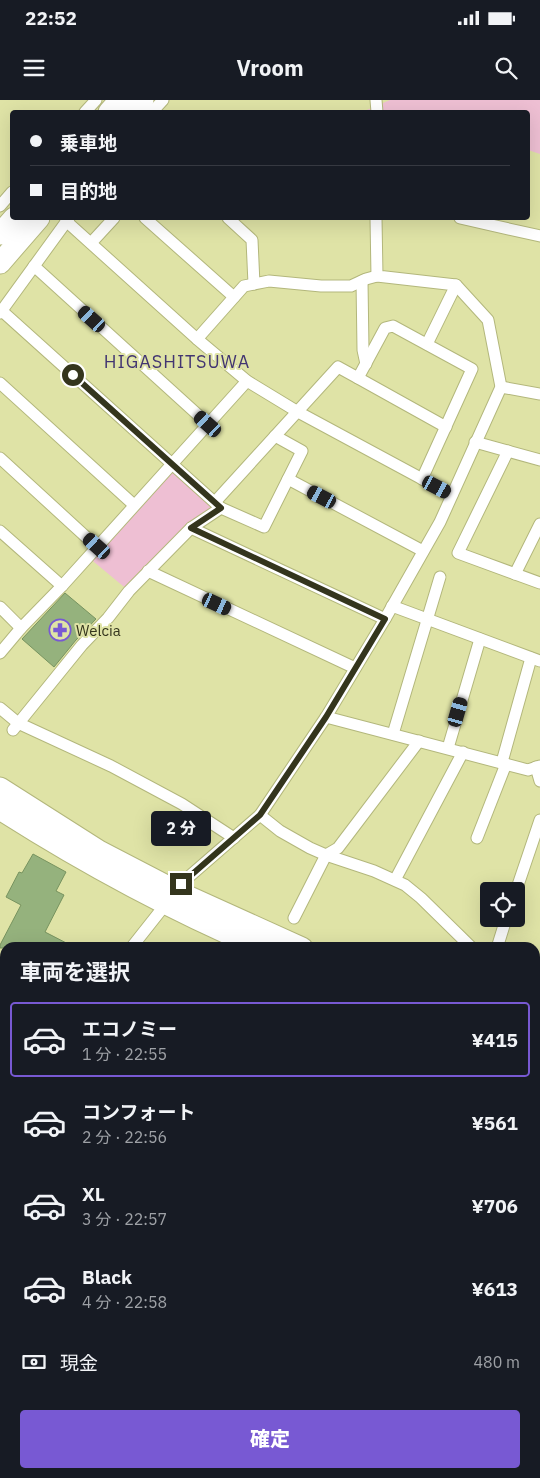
<!DOCTYPE html>
<html lang="ja">
<head>
<meta charset="utf-8">
<style>
	body { margin:0; font-family:"IBM Plex Sans","Noto Sans JP",sans-serif; background:#242831; color:#f1f3f6; height:100vh; display:flex; flex-direction:column; font-size:19px; white-space:nowrap }
	* { box-sizing:border-box; margin:0 }
	p { font-size:16px; color:#9ea1a6 }
	.icon { flex:none; width:28px; height:28px; fill:none; stroke:currentColor; stroke-width:2; stroke-linecap:round; stroke-linejoin:round }
	.map { position:relative; flex:1; overflow:hidden }
	.side { position:absolute; left:0px; top:842px; width:540px; height:536px; display:flex; flex-direction:column; background:#171b24; border-radius:15px 15px 0 0; box-shadow:0 5px 20px #0002 }
	.side>* { flex:none }
	.hud { position:absolute; left:10px; top:10px; width:520px; height:110px; border-radius:5px; box-shadow:0 5px 20px #0002; display:grid; align-content:center; height:110px; padding:0 20px; background:#171b24 }
	.buttons { position:absolute; left:480px; top:782px; display:grid; gap:10px }
	.buttons a { display:grid; place-items:center; width:45px; height:45px; border-radius:5px; background:#171b24; box-shadow:0 5px 20px #0002; font-size:25px }
	.end { position:absolute; width:22px; height:22px; margin:-11px; border:6px solid #34351d; background:#fff; box-shadow:0 0 0 2px #fff }
	.from { border-radius:50% }
	.bubble { position:absolute; height:35px; border-radius:5px; background:#171b24; box-shadow:0 5px 20px #0002; font-size:16px; font-weight:800; line-height:35px; text-align:center }
	.car { position:absolute; width:15px; height:30px; margin:-15px -8px; border-radius:6px; box-shadow:0 0 4px 1px #0007; background:linear-gradient(#222 24%,#8ab4d8 0 40%,#222 0 76%,#8ab4d8 0 86%,#222 0) }
	.hud b { display:flex; align-items:center; gap:18px; height:48px; font-size:19px }
	.hud b+b { border-top:1px solid #363941 }
	.hud i { width:12px; height:12px; background:#f1f3f6 }
	ul { padding:0; list-style:none }
	li { display:flex; align-items:center; gap:15px; height:75px; margin:0 10px 8px; padding:0 10px; border:2px solid transparent; border-radius:5px }
	li div { flex:1 }
	li b { display:block; font-size:19px }
	li em { font-style:normal; font-weight:800 }
	li.current { border-color:#7859d3 }
	li>.icon { width:45px; height:45px; stroke-width:1.5 }
	h2 { padding:0 20px; font-size:22px; line-height:60px }
	.pay { display:flex; align-items:center; gap:12px; height:55px; padding:0 20px; font-size:19px }
	.pay p { margin-inline-start:auto }
	.cta { display:flex; gap:10px; margin-top:auto; padding:10px 20px }
	.cta a { flex:1; height:58px; border-radius:5px; background:#7859d3; color:#fff; font-size:20px; font-weight:800; line-height:58px; text-align:center }
	.status { display:flex; justify-content:space-between; align-items:center; height:35px; padding:0 25px; background:#171b24; direction:ltr }
	.status svg { height:14px; fill:currentColor }
	header { display:flex; justify-content:space-between; align-items:center; height:65px; padding:0 20px; background:#171b24; font-size:22px; font-weight:800 }
	.map>svg:first-child { display:block }
	.green { fill:#eebfd3 }
	.building { fill:#95b27d; stroke:#77935f }
	.lines { fill:none; stroke-linecap:round; stroke-linejoin:round }
	.street-casing { stroke:#b3b77c; stroke-width:13 }
	.secondary-casing { stroke:#b3b77c; stroke-width:18 }
	.highway-casing { stroke:#b3b77c; stroke-width:23 }
	.street { stroke:#fff; stroke-width:11 }
	.secondary { stroke:#fff; stroke-width:16 }
	.highway { stroke:#fff; stroke-width:21 }
	.route { stroke:#34351d; stroke-width:6 }
	.labels { text-anchor:middle; dominant-baseline:central; stroke-width:4; stroke-linejoin:round; paint-order:stroke }
	.poi-label { font-size:15px; fill:#34351d; stroke:#dfe3a6; text-anchor:start }
	.quarter-label { font-size:18px; letter-spacing:1px; fill:#423571; stroke:#dfe3a6 }
</style>
</head>
<body>
<div class="status"><b>22:52</b><svg viewBox="0 0 49 12"><path d="M0 12V9h3v3zM5 12V6h3v6zM10 12V3h3v9zM15 12V0h3v12zM26 1h20v11H26zM47 4h2v5h-2z"/></svg></div>
<header><svg class="icon" aria-label="menu" viewBox="0 0 24 24"><path d="M4 6h16M4 12h16M4 18h16"/></svg>Vroom<svg class="icon" aria-label="search" viewBox="0 0 24 24"><circle cx="10" cy="10" r="6"/><path d="M15 15l6 6"/></svg></header>
<div class="map">
<svg width="540" height="1378" viewBox="0 0 540 1378">
	<rect width="100%" height="100%" fill="#dfe3a6"/>
	<g class="green">
		<path d="M390,0H540V54L528,50V12H362Z"/>
		<path d="M172,364L221,408L129,491L88,457Z"/>
	</g>
	<g class="building">
		<path d="M65,493L96,519L76,540L54,567L22,539Z"/>
		<path d="M33,754L66,772L56,791L64,795L45,832L76,848H0V845L21,805L6,797L19,772L22,773Z"/>
	</g>
	<g class="lines">
		<g class="street-casing">
			<g id="street">
				<path d="M376,0L377,12"/>
				<path d="M85,12L96,0"/>
				<path d="M152,12L163,0"/>
				<path d="M0,106L12,92"/>
				<path d="M145,118L234,197"/>
				<path d="M228,118L252,140L254,184"/>
				<path d="M460,118L540,136"/>
				<path d="M66,121L197,239L247,281L298,312L452,395"/>
				<path d="M91,143L114,118"/>
				<path d="M34,166L208,324"/>
				<path d="M362,181L363,250L366,264"/>
				<path d="M2,211L221,408L191,428L129,491L108,518L82,545L13,630"/>
				<path d="M0,213L69,118"/>
				<path d="M197,239L244,186L269,181L321,186H351L366,179L377,176"/>
				<path d="M427,244L456,185"/>
				<path d="M358,278L446,327"/>
				<path d="M0,283L134,405"/>
				<path d="M501,287L540,294"/>
				<path d="M475,342L540,360"/>
				<path d="M508,351L458,453L540,483"/>
				<path d="M0,358L97,447"/>
				<path d="M288,379L423,451"/>
				<path d="M215,402L338,267L358,278L385,228L393,226L472,269L422,379"/>
				<path d="M221,408L264,427L302,351L275,336"/>
				<path d="M191,428L385,519"/>
				<path d="M0,431L62,486"/>
				<path d="M148,471L355,568"/>
				<path d="M515,474L540,424"/>
				<path d="M392,506L540,561"/>
				<path d="M0,507L21,528"/>
				<path d="M0,553L21,528L62,486L247,281"/>
				<path d="M0,608L18,623L111,666L182,704L234,738"/>
				<path d="M326,617L528,670L540,666"/>
				<path d="M393,634L440,477"/>
				<path d="M448,648L480,539"/>
				<path d="M502,662L531,558"/>
				<path d="M536,667L540,681"/>
				<path d="M260,715L280,731L310,748L326,755L374,771L405,785L421,798L472,848"/>
				<path d="M477,738L506,664"/>
				<path d="M395,780L463,652"/>
				<path d="M516,791L540,720"/>
				<path d="M294,818L326,755L338,748L419,641"/>
				<path d="M131,848L184,781L260,715L326,617L385,519L440,422L501,287L488,220L456,185L377,176L376,118"/>
				<path d="M497,848L506,819"/>
				<path d="M0,998L5,1000"/>
				<path d="M0,1068L5,1052"/>
				<path d="M0,1268L5,1271"/>
				<path d="M146,1374L152,1378"/>
				<path d="M228,1378V1374"/>
				<path d="M314,1378L319,1374"/>
				<path d="M515,1378L530,1374"/>
			</g>
		</g>
		<g class="secondary-casing">
			<path id="secondary" d="M535,1180L540,1181"/>
		</g>
		<g class="highway-casing">
			<g id="highway">
				<path d="M109,12L120,0"/>
				<path d="M131,12L143,0"/>
				<path d="M0,134L14,118"/>
				<path d="M0,163L39,118"/>
				<path d="M0,688L99,751L176,791L302,848"/>
				<path d="M0,709C83,762 170,809 261,848"/>
				<path d="M535,940L540,942"/>
				<path d="M535,969L540,972"/>
			</g>
		</g>
		<use href="#street" class="street"/>
		<use href="#secondary" class="secondary"/>
		<use href="#highway" class="highway"/>
	</g>
	<g class="lines">
		<path class="route" d="M73,275L221,408L191,428L385,519L326,617L260,715L181,784"/>
	</g>
	<defs>
		<g id="pharmacy-ring" transform="scale(1.125)"><circle r="9.5" fill="#dfe3a6" stroke="#7859d3" stroke-width="1.5"/><path d="M-2-6h4v4h4v4h-4v4h-4v-4h-4v-4h4Z" fill="#7859d3"/></g>
	</defs>
	<g fill-rule="evenodd">
		<use href="#pharmacy-ring" x="60" y="530"/>
	</g>
	<g class="labels">
		<g class="poi-label">
			<text x="76" y="530">Welcia</text>
		</g>
		<g class="quarter-label">
			<text x="177" y="261">HIGASHITSUWA</text>
		</g>
	</g>
</svg>
<div class="buttons">
<a><svg class="icon" aria-label="locate" viewBox="0 0 24 24"><circle cx="12" cy="12" r="6"/><path d="M12 2v4M12 18v4M2 12h4M18 12h4"/></svg></a>
</div>
<i class="end from" style="left:73px;top:275px"></i>
<i class="end" style="left:181px;top:784px"></i>
<div class="bubble" style="left:151px;top:711px;width:60px">2 分</div>
<i class="car" style="left:92px;top:219px;rotate:312deg"></i>
<i class="car" style="left:208px;top:324px;rotate:312deg"></i>
<i class="car" style="left:437px;top:387px;rotate:118deg"></i>
<i class="car" style="left:322px;top:397px;rotate:298deg"></i>
<i class="car" style="left:97px;top:446px;rotate:312deg"></i>
<i class="car" style="left:217px;top:504px;rotate:115deg"></i>
<i class="car" style="left:458px;top:612px;rotate:16deg"></i>
<div class="hud">
<b><i class="from"></i>乗車地</b>
<b><i></i>目的地</b>
</div>
<section class="side">
<h2>車両を選択</h2>
<ul>
<li class="current"><svg class="icon" aria-label="car" viewBox="0 0 24 24"><path d="M5 17H2v-5l4-1 3-4h7l3 4 3 1v5h-3M9 17h6M6 11h13"/><circle cx="7" cy="17" r="2"/><circle cx="17" cy="17" r="2"/></svg><div><b>エコノミー</b><p>1 分 · 22:55</p></div><em>¥415</em></li>
<li><svg class="icon" aria-label="car" viewBox="0 0 24 24"><path d="M5 17H2v-5l4-1 3-4h7l3 4 3 1v5h-3M9 17h6M6 11h13"/><circle cx="7" cy="17" r="2"/><circle cx="17" cy="17" r="2"/></svg><div><b>コンフォート</b><p>2 分 · 22:56</p></div><em>¥561</em></li>
<li><svg class="icon" aria-label="car" viewBox="0 0 24 24"><path d="M5 17H2v-5l4-1 3-4h7l3 4 3 1v5h-3M9 17h6M6 11h13"/><circle cx="7" cy="17" r="2"/><circle cx="17" cy="17" r="2"/></svg><div><b>XL</b><p>3 分 · 22:57</p></div><em>¥706</em></li>
<li><svg class="icon" aria-label="car" viewBox="0 0 24 24"><path d="M5 17H2v-5l4-1 3-4h7l3 4 3 1v5h-3M9 17h6M6 11h13"/><circle cx="7" cy="17" r="2"/><circle cx="17" cy="17" r="2"/></svg><div><b>Black</b><p>4 分 · 22:58</p></div><em>¥613</em></li>
</ul>
<div class="pay"><svg class="icon" aria-label="cash" viewBox="0 0 24 24"><path d="M3 7h18v10H3z"/><circle cx="12" cy="12" r="2"/></svg>現金<p>480 m</p></div>
<div class="cta"><a>確定</a></div>
</section>
</div>
</body>
</html>
